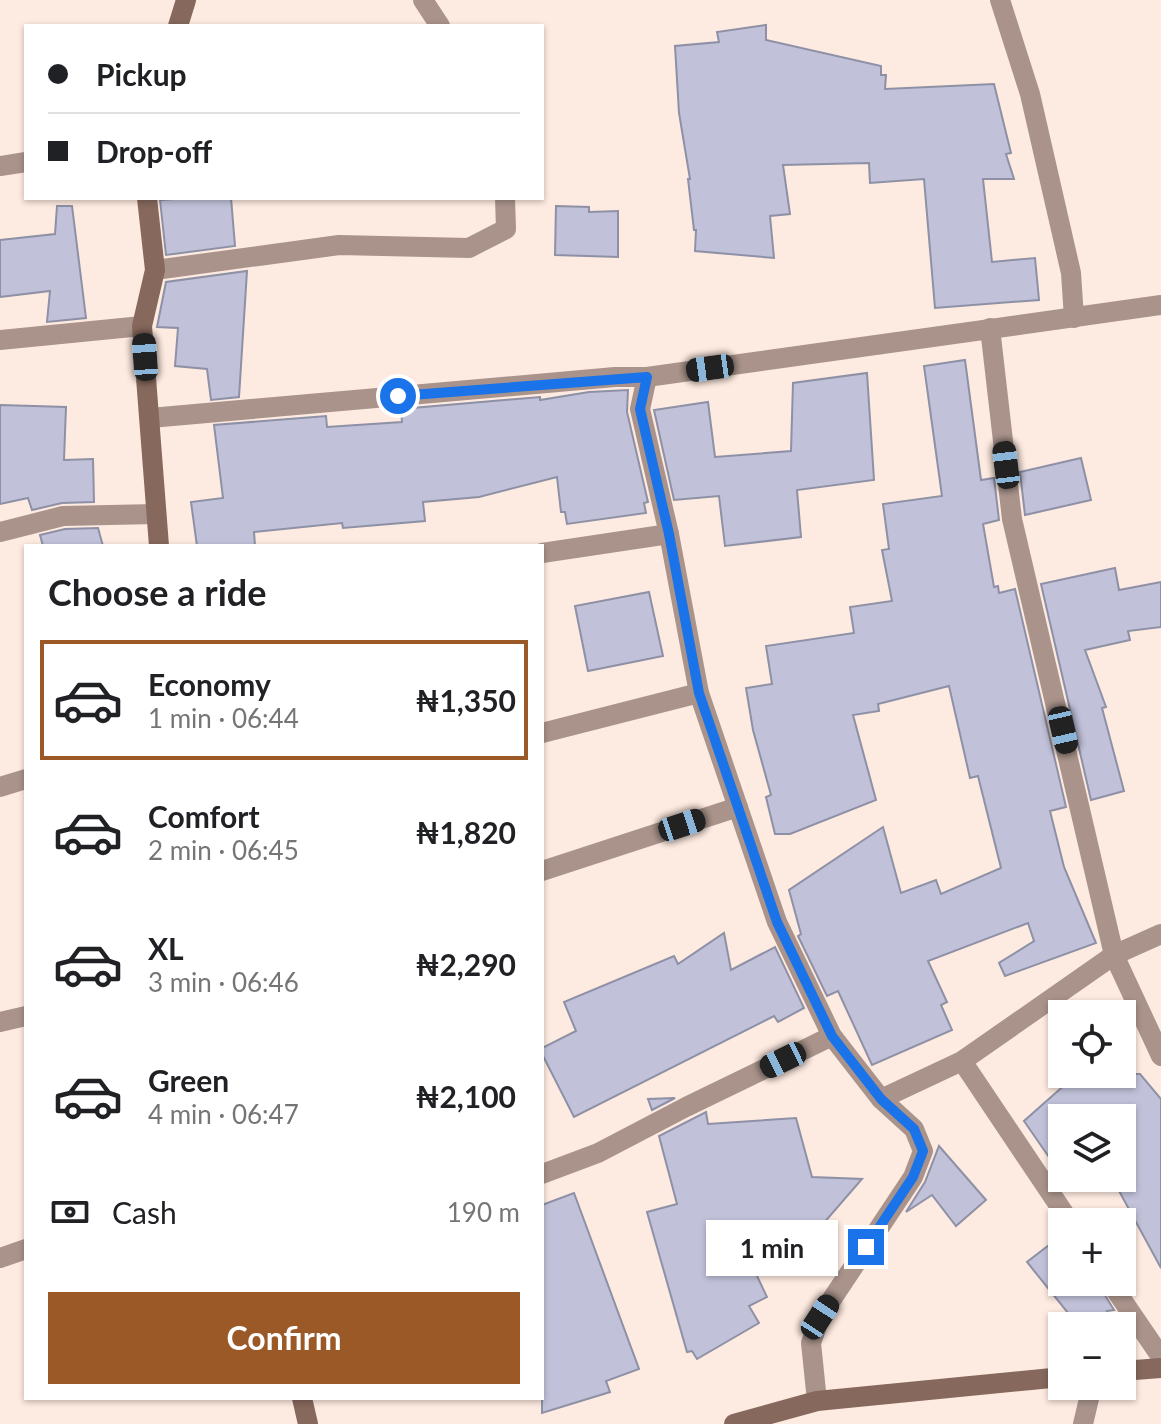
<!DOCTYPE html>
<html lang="en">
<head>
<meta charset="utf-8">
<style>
	body { margin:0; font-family:Lato,sans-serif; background:#f2f2f2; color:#202124; height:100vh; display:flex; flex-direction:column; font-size:30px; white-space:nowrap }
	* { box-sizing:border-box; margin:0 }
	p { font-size:26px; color:#757577 }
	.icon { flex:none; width:44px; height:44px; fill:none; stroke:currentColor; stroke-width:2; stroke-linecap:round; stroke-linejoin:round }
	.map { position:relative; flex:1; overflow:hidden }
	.panel { position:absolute; left:24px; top:544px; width:520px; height:856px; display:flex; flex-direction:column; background:#fff; border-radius:0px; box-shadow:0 2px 6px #0004 }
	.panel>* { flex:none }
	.banner { position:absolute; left:24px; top:24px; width:520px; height:176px; border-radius:0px; box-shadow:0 2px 6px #0004; display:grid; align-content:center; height:176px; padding:0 24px; background:#fff }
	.controls { position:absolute; left:1048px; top:1000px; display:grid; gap:16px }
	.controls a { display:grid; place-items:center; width:88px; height:88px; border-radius:0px; background:#fff; box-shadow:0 2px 6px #0004; font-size:40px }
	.end { position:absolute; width:36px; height:36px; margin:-18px; border:10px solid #1a73e8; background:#fff; box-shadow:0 0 0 4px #fff }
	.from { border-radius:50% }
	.bubble { position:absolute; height:56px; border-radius:0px; background:#fff; box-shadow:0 2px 6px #0004; font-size:26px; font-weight:700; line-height:56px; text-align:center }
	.car { position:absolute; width:24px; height:48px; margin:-24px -12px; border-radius:10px; box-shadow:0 0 6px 2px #0007; background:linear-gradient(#222 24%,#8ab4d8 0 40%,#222 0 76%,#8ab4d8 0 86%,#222 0) }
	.banner b { display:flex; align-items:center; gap:28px; height:76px; font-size:30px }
	.banner b+b { border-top:2px solid #e0e0e0 }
	.banner i { width:20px; height:20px; background:#202124 }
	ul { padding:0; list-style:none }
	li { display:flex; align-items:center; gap:24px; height:120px; margin:0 16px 12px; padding:0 8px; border:4px solid transparent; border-radius:0px }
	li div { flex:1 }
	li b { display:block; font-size:30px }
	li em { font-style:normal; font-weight:700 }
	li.on { border-color:#9c5928 }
	li>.icon { width:72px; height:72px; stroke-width:1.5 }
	h2 { padding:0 24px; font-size:36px; line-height:96px }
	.pay { display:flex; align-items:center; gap:20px; height:88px; padding:0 24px; font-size:30px }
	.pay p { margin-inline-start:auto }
	.button { display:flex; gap:16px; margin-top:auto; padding:16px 24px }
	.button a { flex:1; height:92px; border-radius:0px; background:#9c5928; color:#fff; font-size:32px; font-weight:700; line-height:92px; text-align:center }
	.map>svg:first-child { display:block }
	.building { fill:#c1c2d9; stroke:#8e90a5; stroke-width:2 }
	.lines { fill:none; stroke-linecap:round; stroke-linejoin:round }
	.street { stroke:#a9938b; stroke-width:20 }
	.secondary { stroke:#86685c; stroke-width:20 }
	.route { stroke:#1a73e8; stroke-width:10 }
</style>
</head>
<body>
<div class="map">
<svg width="1161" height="1424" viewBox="0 0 1161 1424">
	<rect width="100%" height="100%" fill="#fdeae0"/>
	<g class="building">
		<path d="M766,25V40L881,66V75H886L885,89L994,84L1011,153L1006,154L1014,179H983L992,262L1035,258L1039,300L935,308L924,179L870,183L869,163L783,165L790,214L770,216L774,258L695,251L696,230H694L688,179H690L679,113L675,46L719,42L717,32Z"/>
		<path d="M188,198H231L235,246L166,255L160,200Z"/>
		<path d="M57,206H72L86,318L47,322L50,291L0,297V240L55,234Z"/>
		<path d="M556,206L589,207V212L618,211V257L555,255Z"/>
		<path d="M247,271L239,397L211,400L207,369L175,366L178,328L157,327L166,282Z"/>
		<path d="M965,360L981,480L994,478L999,520L983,524L994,587L998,586L999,593L1015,589L1066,807L1050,811L1064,867L1096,943L1005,976L999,963L1034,941L1028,923L928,961L947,1002L941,1005L952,1030L872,1065L838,991L827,996L798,936L801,934L789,890L883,827L901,893L936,880L941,894L1001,868L978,776L970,778L949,686L878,704L879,711L853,715L876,800L790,834H775L766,797L771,795L753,730L746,688L772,684L766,646L854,633L850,607L892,601L882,550L889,549L883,504L942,496L924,366Z"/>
		<path d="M867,373L874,480L797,490L801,537L725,546L719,496L674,500L654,410L708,402L715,457L791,451L793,383Z"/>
		<path d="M628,390L627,412L648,502L644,503L646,513L567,524L565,512H561L557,477L479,497L423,502L425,521L343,528L342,523L254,532L255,546H197L191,502L223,498L214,425L326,416L327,427L402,422L401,409L540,397V400L589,392Z"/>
		<path d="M0,405L66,407L64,460L93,459L94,502L62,503L32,510L28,498L0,504Z"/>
		<path d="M1081,458L1091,500L1025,515L1020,472Z"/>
		<path d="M98,528L103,546H43L40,535L65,529Z"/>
		<path d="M1115,568L1119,590L1161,582V627L1128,631L1130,640L1085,650L1106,707L1102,708L1124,791L1091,800L1041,584Z"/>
		<path d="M649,592L663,656L588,671L575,606Z"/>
		<path d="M724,933L731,970L775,947L804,1008L778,1022L774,1016L574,1117L542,1054V1048L576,1031L564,1002L674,956L678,964Z"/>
		<path d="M1077,1074H1140L1161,1099V1268L1112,1178H1122V1118H1062V1171L1060,1173L1024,1121Z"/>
		<path d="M675,1098L652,1110L648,1099Z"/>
		<path d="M706,1112L708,1124L796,1118L812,1177L862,1179L803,1247L747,1255L767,1297L749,1306L759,1323L697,1359L692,1351L687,1352L647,1212L677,1204L659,1136Z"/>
		<path d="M939,1146L986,1200L956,1226L932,1195L906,1212L925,1182Z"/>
		<path d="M574,1193L639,1369L606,1381L610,1392L542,1413V1205Z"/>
		<path d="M1062,1235V1282H1097L1114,1310L1107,1311L1111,1318L1076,1323L1027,1262Z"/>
	</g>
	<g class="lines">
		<g class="street">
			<path d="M423,0L440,26"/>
			<path d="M1000,0L1030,94L1071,273L1074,318"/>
			<path d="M0,166L26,162"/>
			<path d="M155,270L339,245L469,248L506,229L505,198"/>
			<path d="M990,328L1012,519L1114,955L1161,1056"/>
			<path d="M0,340L142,326"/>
			<path d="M647,377L640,409L669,534L699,693L777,922L832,1036L881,1099L914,1129L923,1151L913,1177L820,1317L811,1343L817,1401"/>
			<path d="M150,418L615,377H647L1161,305"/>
			<path d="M0,532L63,516L156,514"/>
			<path d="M542,553L669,534"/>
			<path d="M542,733L699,693"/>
			<path d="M0,787L26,779"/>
			<path d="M542,871L738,807"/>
			<path d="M0,1022L26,1016"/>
			<path d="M962,1061L1070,1222"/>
			<path d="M881,1099L962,1061L1114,955L1161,934"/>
			<path d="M542,1174L598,1153L686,1107L832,1036"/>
			<path d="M0,1258L26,1249"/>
			<path d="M1110,1282L1161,1357"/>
			<path d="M1083,1424L1092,1386"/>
		</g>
		<g class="secondary">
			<path d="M178,26L186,0"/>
			<path d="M147,198L155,270L142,326L159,546"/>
			<path d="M1122,1371L1161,1368"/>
			<path d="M302,1398L308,1424"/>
			<path d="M734,1424L817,1401L1062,1377"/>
		</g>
	</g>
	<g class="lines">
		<path class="route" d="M398,396L647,377L640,409L669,534L699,693L777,922L832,1036L881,1099L914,1129L923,1151L913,1177L866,1247"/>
	</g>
</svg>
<div class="controls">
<a><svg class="icon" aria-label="locate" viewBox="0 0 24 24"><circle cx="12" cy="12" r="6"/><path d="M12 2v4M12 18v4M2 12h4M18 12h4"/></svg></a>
<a><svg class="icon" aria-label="layers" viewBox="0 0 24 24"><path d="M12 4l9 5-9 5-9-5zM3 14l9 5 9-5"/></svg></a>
<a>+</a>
<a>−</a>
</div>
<i class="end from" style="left:398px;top:396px"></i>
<i class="end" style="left:866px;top:1247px"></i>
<div class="bubble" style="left:706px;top:1220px;width:132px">1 min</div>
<i class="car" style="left:145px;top:357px;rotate:356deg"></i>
<i class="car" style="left:710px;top:368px;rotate:262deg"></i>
<i class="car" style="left:1006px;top:465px;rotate:353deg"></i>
<i class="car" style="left:1063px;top:730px;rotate:167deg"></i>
<i class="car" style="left:682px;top:825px;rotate:72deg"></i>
<i class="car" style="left:783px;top:1060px;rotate:244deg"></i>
<i class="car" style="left:820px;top:1317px;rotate:33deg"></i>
<div class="banner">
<b><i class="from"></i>Pickup</b>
<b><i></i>Drop-off</b>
</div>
<section class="panel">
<h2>Choose a ride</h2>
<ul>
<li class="on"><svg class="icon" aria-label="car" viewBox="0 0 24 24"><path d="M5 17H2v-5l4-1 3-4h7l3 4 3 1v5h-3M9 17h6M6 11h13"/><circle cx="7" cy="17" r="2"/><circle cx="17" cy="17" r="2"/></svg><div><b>Economy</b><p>1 min · 06:44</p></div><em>₦1,350</em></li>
<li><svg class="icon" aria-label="car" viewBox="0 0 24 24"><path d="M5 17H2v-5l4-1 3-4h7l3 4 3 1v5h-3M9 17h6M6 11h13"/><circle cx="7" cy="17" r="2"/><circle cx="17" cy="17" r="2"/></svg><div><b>Comfort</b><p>2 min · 06:45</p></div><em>₦1,820</em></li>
<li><svg class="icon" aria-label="car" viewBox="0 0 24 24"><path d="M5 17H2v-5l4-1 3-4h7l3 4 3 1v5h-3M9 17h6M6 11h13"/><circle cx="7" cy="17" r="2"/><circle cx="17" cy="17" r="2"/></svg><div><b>XL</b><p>3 min · 06:46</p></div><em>₦2,290</em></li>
<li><svg class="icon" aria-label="car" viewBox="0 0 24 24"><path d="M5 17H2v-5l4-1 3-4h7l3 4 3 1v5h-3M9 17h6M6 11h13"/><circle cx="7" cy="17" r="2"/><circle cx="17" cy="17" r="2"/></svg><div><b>Green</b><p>4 min · 06:47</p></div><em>₦2,100</em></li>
</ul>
<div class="pay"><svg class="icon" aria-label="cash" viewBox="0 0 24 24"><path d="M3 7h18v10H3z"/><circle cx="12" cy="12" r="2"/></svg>Cash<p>190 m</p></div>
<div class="button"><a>Confirm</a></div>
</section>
</div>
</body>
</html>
